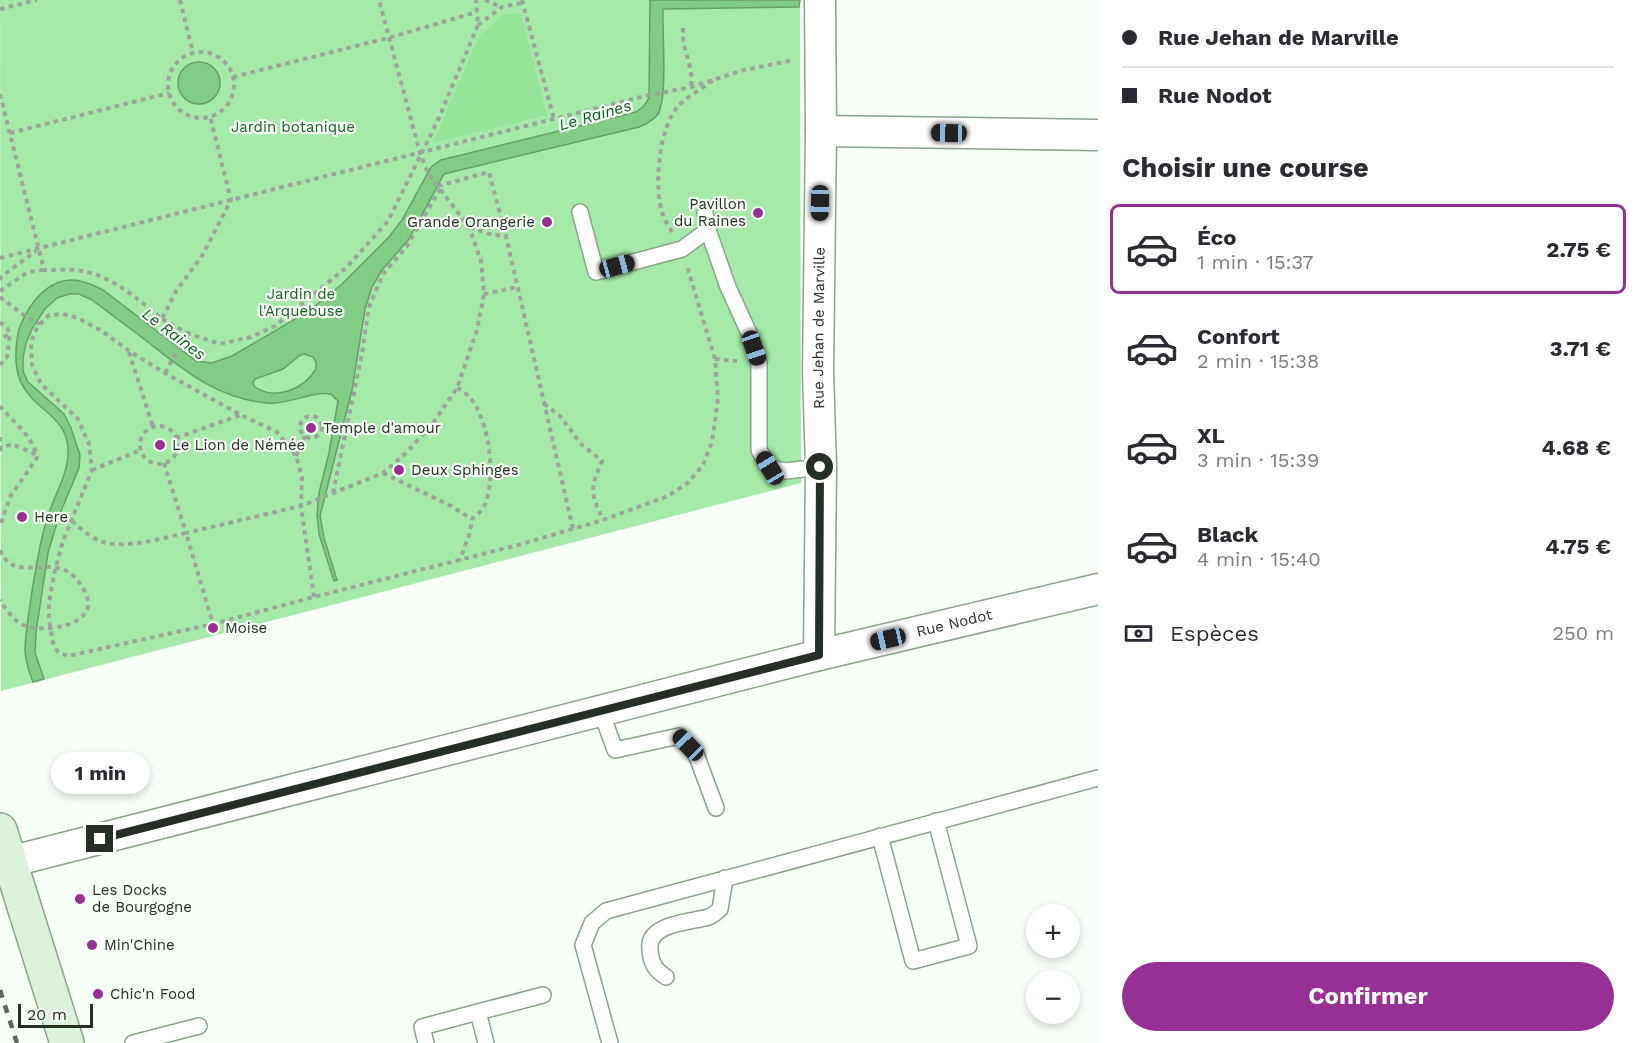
<!DOCTYPE html>
<html lang="fr">
<head>
<meta charset="utf-8">
<style>
	body { margin:0; font-family:"Work Sans",sans-serif; background:#f7f7f7; color:#2b2b33; height:100vh; display:flex; flex-direction:column; font-size:22px; white-space:nowrap }
	* { box-sizing:border-box; margin:0 }
	p { font-size:20px; color:#7c7c81 }
	.icon { flex:none; width:33px; height:33px; fill:none; stroke:currentColor; stroke-width:2; stroke-linecap:round; stroke-linejoin:round }
	.map { position:relative; flex:1; overflow:hidden }
	.side { display:flex; flex-direction:column; background:#fff; width:540px }
	.side>* { flex:none }
	.banner { display:grid; align-content:center; height:132px; padding:0 24px; background:#fff }
	.fabs { position:absolute; left:1026px; top:904px; display:grid; gap:12px }
	.fabs a { display:grid; place-items:center; width:54px; height:54px; border-radius:50%; background:#fff; box-shadow:0 3px 9px #0003; font-size:30px }
	.scale { position:absolute; left:18px; bottom:15px; width:75px; box-sizing:border-box; padding-left:6px; border:3px solid #252f25; border-top:0; font-size:16px; line-height:21px; white-space:nowrap; color:#252f25; -webkit-text-stroke:4px #f8fef8; paint-order:stroke }
	.end { position:absolute; width:27px; height:27px; margin:-14px; border:8px solid #252f25; background:#fff; box-shadow:0 0 0 3px #fff }
	.from { border-radius:50% }
	.bubble { position:absolute; height:42px; border-radius:21px; background:#fff; box-shadow:0 3px 9px #0003; font-size:20px; font-weight:700; line-height:42px; text-align:center }
	.car { position:absolute; width:18px; height:36px; margin:-18px -9px; border-radius:8px; box-shadow:0 0 4px 2px #0007; background:linear-gradient(#222 24%,#8ab4d8 0 40%,#222 0 76%,#8ab4d8 0 86%,#222 0) }
	.banner b { display:flex; align-items:center; gap:21px; height:57px; font-size:22px }
	.banner b+b { border-top:2px solid #e1e1e2 }
	.banner i { width:15px; height:15px; background:#2b2b33 }
	ul { padding:0; list-style:none }
	li { display:flex; align-items:center; gap:18px; height:90px; margin:0 12px 9px; padding:0 12px; border:3px solid transparent; border-radius:9px }
	li div { flex:1 }
	li b { display:block; font-size:22px }
	li em { font-style:normal; font-weight:700 }
	li.selected { border-color:#963094 }
	li>.icon { width:54px; height:54px; stroke-width:1.5 }
	h2 { padding:0 24px; font-size:27px; line-height:72px }
	.pay { display:flex; align-items:center; gap:15px; height:66px; padding:0 24px; font-size:22px }
	.pay p { margin-inline-start:auto }
	.action { display:flex; gap:12px; margin-top:auto; padding:12px 24px }
	.action a { flex:1; height:69px; border-radius:36px; background:#963094; color:#fff; font-size:24px; font-weight:700; line-height:69px; text-align:center }
	main { display:flex; flex:1; min-height:0 }
	.map>svg:first-child { display:block }
	.green { fill:#a5eaa8 }
	.forest { fill:#96e39a }
	.water { fill:#81cd85; stroke:#659e68; stroke-width:1.5; fill-rule:evenodd }
	.lines { fill:none; stroke-linecap:round; stroke-linejoin:round }
	.service-casing { stroke:#89a48a; stroke-width:18 }
	.minor-casing { stroke:#89a48a; stroke-width:33 }
	.secondary-casing { stroke:#89a48a; stroke-width:36 }
	.path { stroke:#9ba39b; stroke-width:4; stroke-dasharray:4.5 4.5; stroke-linecap:butt }
	.service { stroke:#fff; stroke-width:15 }
	.minor { stroke:#fff; stroke-width:30 }
	.secondary { stroke:#dbf3dc; stroke-width:33 }
	.rail { stroke:#5d665d; stroke-width:4.5; stroke-dasharray:8 8; stroke-linecap:butt }
	.path-bridge { stroke:#9ba39b; stroke-width:4; stroke-dasharray:4.5 4.5; stroke-linecap:butt }
	.route { stroke:#252f25; stroke-width:8 }
	.poi-dot { fill:#963094; stroke:#f8fef8; stroke-width:2 }
	.labels { text-anchor:middle; dominant-baseline:central; stroke-width:4.5; stroke-linejoin:round; paint-order:stroke }
	.park-label { font-size:15px; fill:#156523; stroke:#f8fef8 }
	.poi-label { font-size:15px; fill:#252f25; stroke:#f8fef8; text-anchor:start }
	.street-label { font-size:15px; fill:#252f25; stroke:#f8fef8 }
	.water-label { font-size:16px; font-style:italic; fill:#095d1b; stroke:#f8fef8 }
</style>
</head>
<body>
<main>
<div class="map">
<svg width="1098" height="1043" viewBox="0 0 1098 1043">
	<rect width="100%" height="100%" fill="#f8fef8"/>
	<path class="green" d="M0,0H800L801,483L1,691Z"/>
	<path class="forest" d="M521,13L547,115L433,143L479,36L503,15Z"/>
	<g class="water">
		<path d="M650,0H800L799,7L663,9C662,31 668,97 658,114C654,120 646,124 639,127L444,174L409,239L382,270L372,287L365,309L352,390L320,516L324,538L337,580L334,581L319,534L317,515L319,493L329,453L338,401L331,394C310,391 289,405 268,403C215,399 179,366 140,336C124,324 108,312 92,300L79,294H69L57,298L45,309L33,327L26,343L23,358V371L28,382L64,414L71,428L80,455L79,468L59,516L48,553L36,632L35,653L44,679L33,682C29,672 26,662 25,651C25,633 29,615 31,597C36,570 39,542 48,516C54,496 67,476 68,455C71,399 0,416 19,329C26,311 35,296 51,286C69,275 86,281 103,290L196,361L212,363L232,356L309,311L342,284L389,237L402,220L431,167L441,160L636,112L644,106L649,98ZM304,354L313,357L316,362V369C304,389 276,401 255,387L253,383L255,379L283,369L299,356Z"/>
		<circle cx="199" cy="83" r="21"/>
	</g>
	<g class="lines">
		<g class="service-casing">
			<g id="service">
				<path d="M580,212L596,272L682,249L708,230"/>
				<path d="M705,213L708,230L728,287L749,333L759,363V450L769,468L786,471L821,467"/>
				<path d="M601,711L615,750L679,736L696,754L716,808"/>
				<path d="M880,836L913,961L969,946L936,821"/>
				<path d="M666,977C655,970 651,963 650,950C646,923 692,922 709,917C713,915 717,912 720,909L725,878"/>
				<path d="M478,1012L543,995"/>
				<path d="M133,1043L199,1026"/>
				<path d="M426,1043L422,1027L478,1012L486,1043"/>
				<path d="M610,1043L583,945L592,923L606,911L1098,778"/>
			</g>
		</g>
		<g class="minor-casing">
			<g id="minor">
				<path d="M821,131L1098,135"/>
				<path id="s1" d="M819,655L821,467L818,371L821,131L820,0"/>
				<path id="s2" d="M9,862L819,655L1098,589"/>
			</g>
		</g>
		<g class="secondary-casing">
			<path id="secondary" d="M0,830L67,1043"/>
		</g>
		<g class="path">
			<path d="M180,0L193,52"/>
			<path d="M485,0L501,7"/>
			<path d="M522,0L554,119"/>
			<path d="M0,9L37,0"/>
			<path d="M478,25L502,7L522,3"/>
			<path d="M683,28C681,49 694,66 691,87"/>
			<circle cx="201" cy="85" r="33"/>
			<path d="M233,77L388,38L477,12"/>
			<path d="M0,94L44,270C56,270 70,269 82,271C112,276 139,300 162,319L176,291L202,256L231,200L210,116"/>
			<path d="M10,133L169,93"/>
			<path d="M438,186L489,172L506,236"/>
			<path d="M470,227L492,235L506,236L573,529"/>
			<path d="M672,232C669,227 665,221 663,215C653,188 659,128 678,106C688,96 705,87 716,78"/>
			<path d="M0,258L649,95L691,87L744,70L794,60"/>
			<path d="M0,280L1,277L36,251"/>
			<path d="M0,291L28,272L44,270"/>
			<path d="M484,294L518,287"/>
			<path d="M0,297L25,316L40,324"/>
			<path d="M162,319L187,333"/>
			<path d="M0,322L7,328L10,333L0,340"/>
			<path d="M129,352L153,427"/>
			<path d="M715,359L737,361"/>
			<path d="M0,365L7,357L10,333"/>
			<path d="M165,373L187,333L220,344L251,337L275,326L347,267L388,221L438,120L478,25L476,0"/>
			<path d="M457,388C488,400 497,473 486,501C484,509 478,514 472,519L470,532L460,560"/>
			<path d="M544,404L560,416L581,444L602,461C590,490 590,491 603,520"/>
			<path d="M0,406C13,422 34,437 37,458L10,497L0,526"/>
			<circle cx="311" cy="427" r="11"/>
			<circle cx="159" cy="445" r="19"/>
			<path d="M0,437L1,448"/>
			<path d="M176,438L241,415"/>
			<path d="M0,451L1,448L12,444L33,453L37,457"/>
			<path d="M296,456L305,436"/>
			<path d="M164,463L186,533L301,506L383,473L406,453L431,426L457,388L477,330L484,294L481,261L469,227L428,173L420,153L379,0"/>
			<path d="M92,470L141,450"/>
			<path d="M383,473L451,506L472,519"/>
			<path d="M333,493L362,354L369,307L383,274L407,246L440,189"/>
			<path d="M72,521C81,529 91,538 103,542C124,549 164,538 186,533L213,624"/>
			<path d="M314,597L301,506L302,477L296,456L277,432L241,415L165,373L129,351L102,331L78,318L63,314L49,315L40,324L34,333L31,344L32,365L41,384L78,419L89,444L92,470L63,541L55,570L49,602V619L53,643L58,652L68,656L213,624L314,597L518,545L603,520L668,496L689,482L703,465L712,442L718,399L715,359L687,266"/>
		</g>
		<use href="#service" class="service"/>
		<use href="#minor" class="minor"/>
		<use href="#secondary" class="secondary"/>
		<path class="rail" d="M0,990L17,1043"/>
		<path class="path-bridge" d="M0,550C17,591 61,540 86,594C100,625 45,633 26,626C14,622 7,611 0,600"/>
	</g>
	<g class="lines">
		<path class="route" d="M100,839L819,655L820,467"/>
	</g>
	<g class="poi-dot">
		<circle cx="758" cy="213" r="6"/>
		<circle cx="547" cy="222" r="6"/>
		<circle cx="311" cy="428" r="6"/>
		<circle cx="160" cy="445" r="6"/>
		<circle cx="399" cy="470" r="6"/>
		<circle cx="22" cy="517" r="6"/>
		<circle cx="213" cy="628" r="6"/>
		<circle cx="80" cy="899" r="6"/>
		<circle cx="92" cy="945" r="6"/>
		<circle cx="98" cy="994" r="6"/>
	</g>
	<g class="labels">
		<g class="park-label">
			<text x="293" y="127">Jardin botanique</text>
			<text x="301" y="294">Jardin de<tspan x="301" dy="17">l'Arquebuse</tspan></text>
		</g>
		<g class="poi-label">
			<text x="746" y="204" text-anchor="end">Pavillon<tspan x="746" dy="17">du Raines</tspan></text>
			<text x="535" y="222" text-anchor="end">Grande Orangerie</text>
			<text x="323" y="428">Temple d'amour</text>
			<text x="172" y="445">Le Lion de Némée</text>
			<text x="411" y="470">Deux Sphinges</text>
			<text x="34" y="517">Here</text>
			<text x="225" y="628">Moise</text>
			<text x="92" y="890">Les Docks<tspan x="92" dy="17">de Bourgogne</tspan></text>
			<text x="104" y="945">Min'Chine</text>
			<text x="110" y="994">Chic'n Food</text>
		</g>
		<g class="street-label">
			<text stroke="none"><textPath href="#s1" startOffset="327">Rue Jehan de Marville</textPath></text>
			<text stroke="none"><textPath href="#s2" startOffset="975">Rue Nodot</textPath></text>
		</g>
		<g class="water-label">
			<text transform="translate(595 115) rotate(-16)">Le Raines</text>
			<text transform="translate(174 334) rotate(37)">Le Raines</text>
		</g>
	</g>
</svg>
<div class="fabs">
<a>+</a>
<a>−</a>
</div>
<div class="scale">20 m</div>
<i class="end from" style="left:820px;top:467px"></i>
<i class="end" style="left:100px;top:839px"></i>
<div class="bubble" style="left:51px;top:752px;width:99px">1 min</div>
<i class="car" style="left:949px;top:133px;rotate:271deg"></i>
<i class="car" style="left:820px;top:203px;rotate:181deg"></i>
<i class="car" style="left:617px;top:266px;rotate:75deg"></i>
<i class="car" style="left:754px;top:348px;rotate:161deg"></i>
<i class="car" style="left:770px;top:468px;rotate:329deg"></i>
<i class="car" style="left:888px;top:639px;rotate:257deg"></i>
<i class="car" style="left:688px;top:745px;rotate:316deg"></i>
</div>
<section class="side">
<div class="banner">
<b><i class="from"></i>Rue Jehan de Marville</b>
<b><i></i>Rue Nodot</b>
</div>
<h2>Choisir une course</h2>
<ul>
<li class="selected"><svg class="icon" aria-label="car" viewBox="0 0 24 24"><path d="M5 17H2v-5l4-1 3-4h7l3 4 3 1v5h-3M9 17h6M6 11h13"/><circle cx="7" cy="17" r="2"/><circle cx="17" cy="17" r="2"/></svg><div><b>Éco</b><p>1 min · 15:37</p></div><em>2.75 €</em></li>
<li><svg class="icon" aria-label="car" viewBox="0 0 24 24"><path d="M5 17H2v-5l4-1 3-4h7l3 4 3 1v5h-3M9 17h6M6 11h13"/><circle cx="7" cy="17" r="2"/><circle cx="17" cy="17" r="2"/></svg><div><b>Confort</b><p>2 min · 15:38</p></div><em>3.71 €</em></li>
<li><svg class="icon" aria-label="car" viewBox="0 0 24 24"><path d="M5 17H2v-5l4-1 3-4h7l3 4 3 1v5h-3M9 17h6M6 11h13"/><circle cx="7" cy="17" r="2"/><circle cx="17" cy="17" r="2"/></svg><div><b>XL</b><p>3 min · 15:39</p></div><em>4.68 €</em></li>
<li><svg class="icon" aria-label="car" viewBox="0 0 24 24"><path d="M5 17H2v-5l4-1 3-4h7l3 4 3 1v5h-3M9 17h6M6 11h13"/><circle cx="7" cy="17" r="2"/><circle cx="17" cy="17" r="2"/></svg><div><b>Black</b><p>4 min · 15:40</p></div><em>4.75 €</em></li>
</ul>
<div class="pay"><svg class="icon" aria-label="cash" viewBox="0 0 24 24"><path d="M3 7h18v10H3z"/><circle cx="12" cy="12" r="2"/></svg>Espèces<p>250 m</p></div>
<div class="action"><a>Confirmer</a></div>
</section>
</main>
</body>
</html>
